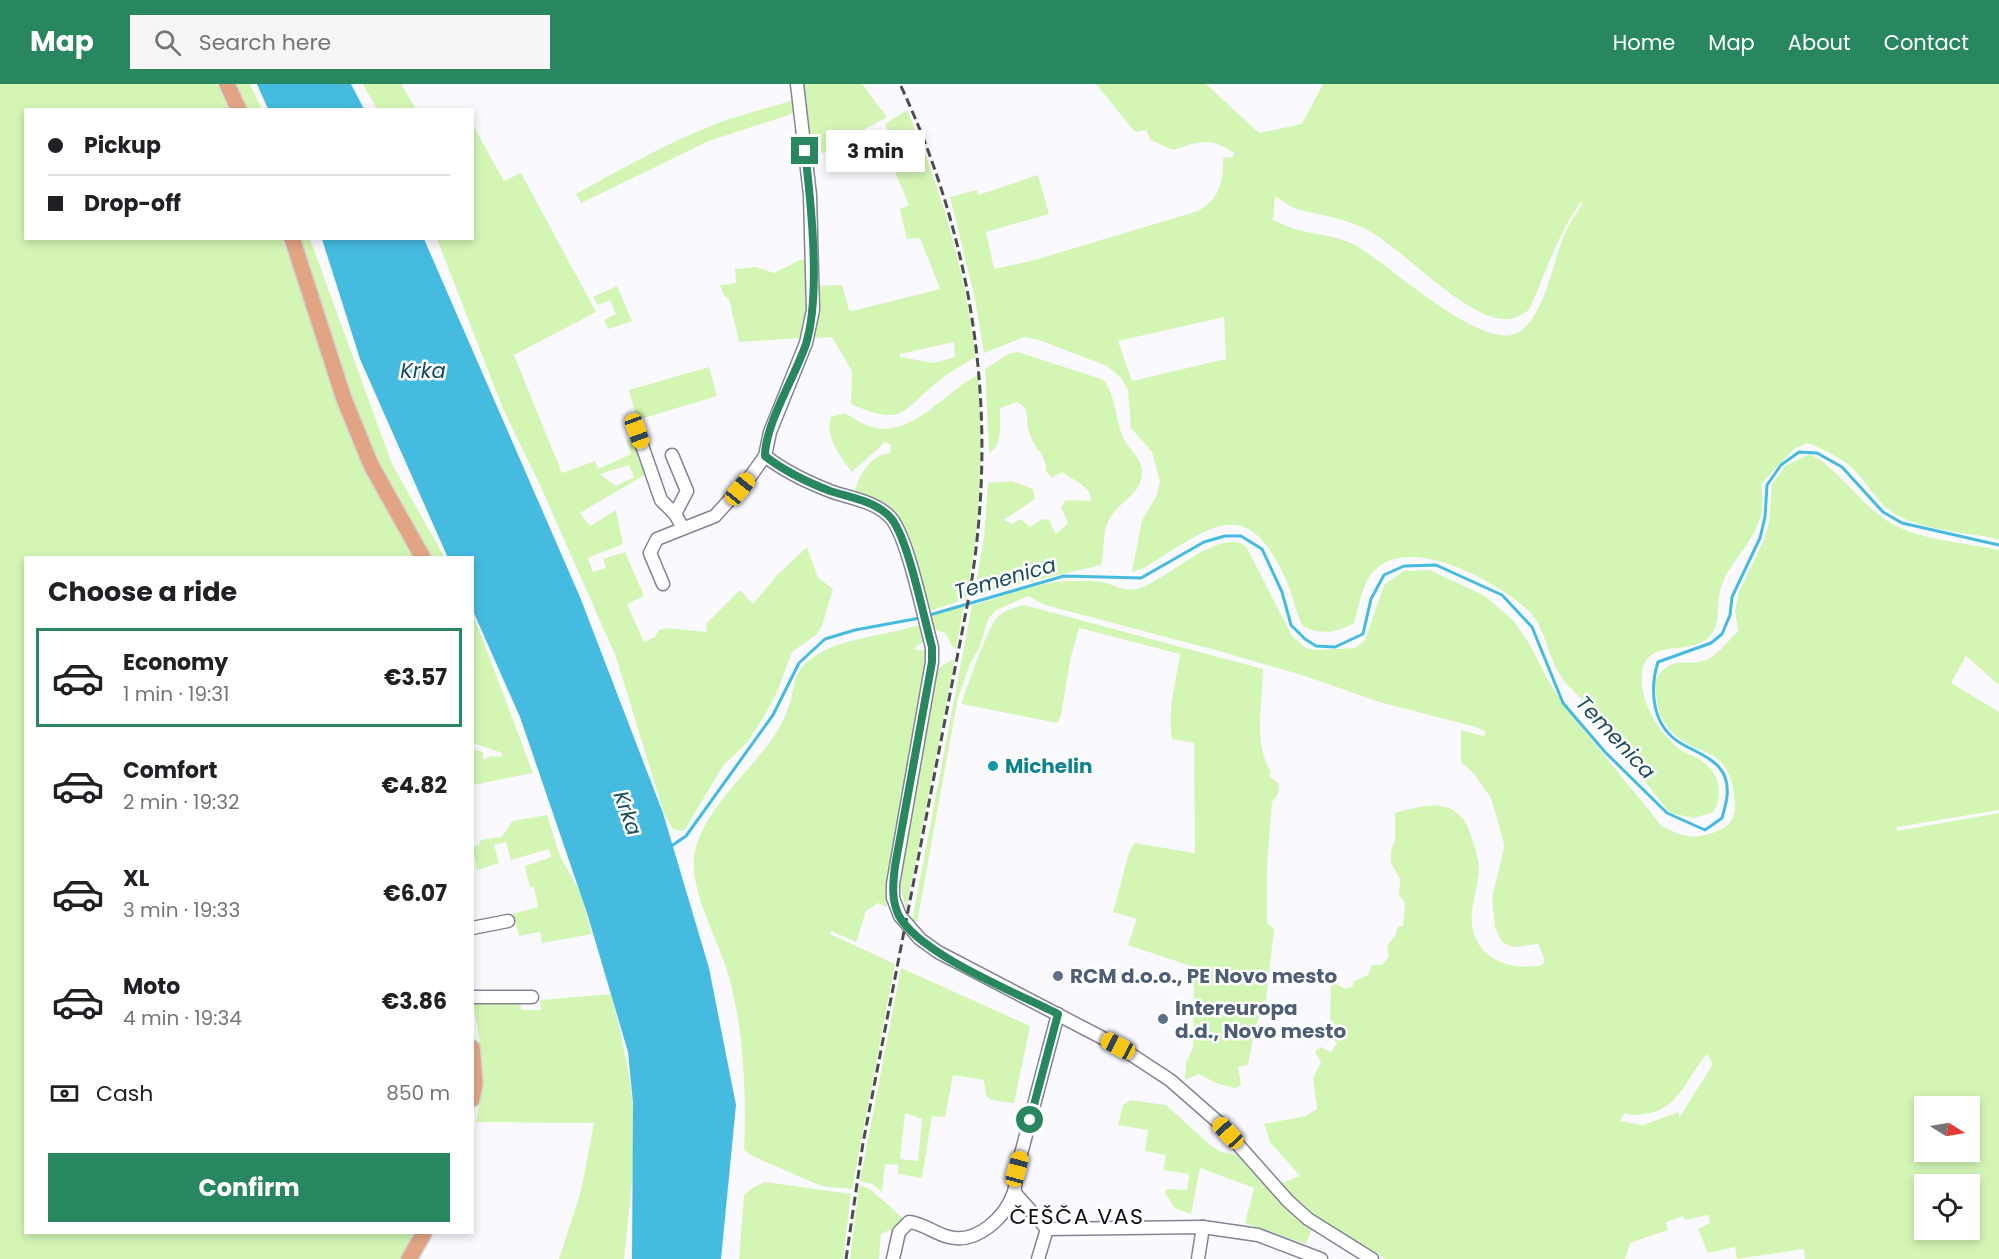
<!DOCTYPE html>
<html lang="en">
<head>
<meta charset="utf-8">
<style>
	body { margin:0; font-family:Poppins,sans-serif; background:#f6f6f6; color:#202124; height:100vh; display:flex; flex-direction:column; font-size:22px; white-space:nowrap }
	* { box-sizing:border-box; margin:0 }
	p { font-size:20px; color:#757577 }
	.icon { flex:none; width:33px; height:33px; fill:none; stroke:currentColor; stroke-width:2; stroke-linecap:round; stroke-linejoin:round }
	.map { position:relative; flex:1; overflow:hidden }
	.drawer { position:absolute; left:24px; top:472px; width:450px; height:678px; display:flex; flex-direction:column; background:#fff; border-radius:0px; box-shadow:0 3px 9px #0003 }
	.drawer>* { flex:none }
	.guide { position:absolute; left:24px; top:24px; width:450px; height:132px; border-radius:0px; box-shadow:0 3px 9px #0003; display:grid; align-content:center; height:132px; padding:0 24px; background:#fff }
	.needle { width:39px; rotate:101deg }
	.controls { position:absolute; left:1914px; top:1012px; display:grid; gap:12px }
	.controls a { display:grid; place-items:center; width:66px; height:66px; border-radius:0px; background:#fff; box-shadow:0 3px 9px #0003; font-size:30px }
	.end { position:absolute; width:27px; height:27px; margin:-14px; border:8px solid #28875f; background:#fff; box-shadow:0 0 0 3px #fff }
	.from { border-radius:50% }
	.bubble { position:absolute; height:42px; border-radius:0px; background:#fff; box-shadow:0 3px 9px #0003; font-size:20px; font-weight:700; line-height:42px; text-align:center }
	.car { position:absolute; width:18px; height:36px; margin:-18px -9px; border-radius:8px; box-shadow:0 0 4px 2px #0007; background:linear-gradient(#f5c518 24%,#345 0 40%,#f5c518 0 76%,#345 0 86%,#f5c518 0) }
	.guide b { display:flex; align-items:center; gap:21px; height:57px; font-size:22px }
	.guide b+b { border-top:2px solid #e0e0e0 }
	.guide i { width:15px; height:15px; background:#202124 }
	ul { padding:0; list-style:none }
	li { display:flex; align-items:center; gap:18px; height:99px; margin:0 12px 9px; padding:0 12px; border:3px solid transparent; border-radius:0px }
	li div { flex:1 }
	li b { display:block; font-size:22px }
	li em { font-style:normal; font-weight:700 }
	li.selected { border-color:#28875f }
	li>.icon { width:54px; height:54px; stroke-width:1.5 }
	h2 { padding:0 24px; font-size:27px; line-height:72px }
	.pay { display:flex; align-items:center; gap:15px; height:66px; padding:0 24px; font-size:22px }
	.pay p { margin-inline-start:auto }
	.primary-button { display:flex; gap:12px; margin-top:auto; padding:12px 24px }
	.primary-button a { flex:1; height:69px; border-radius:0px; background:#28875f; color:#fff; font-size:24px; font-weight:700; line-height:69px; text-align:center }
	header { display:flex; align-items:center; gap:36px; box-sizing:border-box; height:84px; padding:0 30px; background:#28875f; color:#fff }
	header strong { font-size:28px }
	nav { display:flex; gap:33px; margin-inline-start:auto; font-size:21px }
	.search { width:420px; height:54px; background:#f6f6f6; display:flex; align-items:center; gap:15px; box-sizing:border-box; padding:0 21px; border-radius:0px; color:#757577; font-size:22px }
	.map>svg:first-child { display:block }
	.green { fill:#d4f6b5; fill-rule:evenodd }
	.water { fill:#45bbe0 }
	.lines { fill:none; stroke-linecap:round; stroke-linejoin:round }
	.stream { stroke:#45bbe0; stroke-width:3 }
	.minor-casing { stroke:#858397; stroke-width:15 }
	.major-casing { stroke:#d4d3d5; stroke-width:18 }
	.minor { stroke:#fff; stroke-width:12 }
	.major { stroke:#e2a584; stroke-width:15 }
	.rail { stroke:#4d4c52; stroke-width:3; stroke-dasharray:9 4.5; stroke-linecap:butt }
	.route { stroke:#28875f; stroke-width:8 }
	.culture-dot { fill:#0f9aa8; stroke:#fff; stroke-width:2 }
	.service-dot { fill:#5c6f8a; stroke:#fff; stroke-width:2 }
	.labels { text-anchor:middle; dominant-baseline:central; stroke-width:5; stroke-linejoin:round; paint-order:stroke }
	.culture-label { font-size:20px; font-weight:bold; fill:#0d838f; stroke:#fff; text-anchor:start }
	.service-label { font-size:20px; font-weight:bold; fill:#4e5e75; stroke:#fff; text-anchor:start }
	.water-label { font-size:21px; font-style:italic; fill:#1a4b5b; stroke:#fff }
	.quarter-label { font-size:22px; letter-spacing:1.5px; fill:#0e0d14; stroke:#fff }
</style>
</head>
<body>
<header>
<strong>Map</strong>
<div class="search"><svg class="icon" aria-label="search" viewBox="0 0 24 24"><circle cx="10" cy="10" r="6"/><path d="M15 15l6 6"/></svg>Search here</div>
<nav><a>Home</a><a>Map</a><a>About</a><a>Contact</a></nav>
</header>
<div class="map">
<svg width="1999" height="1175" viewBox="0 0 1999 1175">
	<rect width="100%" height="100%" fill="#faf9fe"/>
	<g class="green">
		<path d="M0,0H217L229,25L26,26V154L282,155L315,243L417,474H26V1149H418L403,1175H0Z"/>
		<path d="M232,0H250L262,25H244Z"/>
		<path d="M363,0H401L416,25H377Z"/>
		<path d="M804,0H862L887,33L819,71L813,70Z"/>
		<path d="M1096,0H1206L1259,49L1302,40L1323,0H1999V455C1968,449 1918,446 1892,428C1875,417 1867,398 1852,384C1839,372 1824,366 1808,359L1795,364L1762,399C1761,410 1764,421 1761,431C1754,459 1730,477 1721,503C1716,519 1722,538 1710,552C1691,574 1645,551 1642,591C1639,618 1660,650 1681,666C1686,669 1692,671 1697,674C1719,686 1724,707 1714,728L1694,734L1670,729C1642,694 1614,658 1587,621C1578,611 1567,602 1560,591C1547,571 1545,542 1528,526C1497,498 1409,448 1373,488C1362,500 1359,523 1354,539C1339,548 1319,552 1303,542C1296,530 1294,516 1289,503C1248,405 1213,442 1144,484L1132,488L1142,436L1157,411L1160,397L1152,368L1131,344L1128,306L1121,294L1107,282L1039,256L1024,253L984,269L975,215L950,113L977,106L978,111L1038,91L1049,130L986,148L994,185L1031,177L1198,127C1219,115 1224,98 1223,74L1233,73L1234,69C1209,52 1200,58 1173,66L1151,56L1146,46L1135,48ZM1275,112C1281,115 1287,121 1294,124C1320,132 1345,133 1369,147C1405,167 1466,234 1503,235C1513,236 1520,232 1529,226C1545,191 1558,149 1581,118L1583,119C1574,132 1566,145 1561,159C1551,187 1545,226 1522,246C1489,275 1388,179 1355,161C1339,152 1316,151 1298,146C1289,144 1281,139 1273,136ZM1224,233L1226,275L1132,297L1118,257Z"/>
		<path d="M797,15L798,28L709,57L581,119L576,110C623,84 670,57 721,38C746,29 772,23 797,15Z"/>
		<path d="M907,26C943,107 964,185 976,273C964,280 951,287 940,296C901,326 906,344 851,320L852,287L832,253L813,254L817,202L842,201L849,226L852,227L940,205L920,154L907,155L900,125L909,121L889,74L897,69L885,40ZM954,258L955,273L934,279L900,273V270Z"/>
		<path d="M473,41L504,97L521,89L596,228L514,271L562,389L595,377L598,385L631,370L627,356L636,351L648,389L580,429L590,442L616,426L623,460L588,474L593,488L606,484L603,475L625,468L644,512L627,520L644,558L655,553L659,546L668,544L707,548L706,540L740,506L753,520L778,490L807,463L818,494L833,505L822,542L816,551L792,568L777,608L765,631L749,656L723,682L684,747L673,745L664,730L616,573L540,401L503,325L437,155L472,154ZM629,381L634,393L616,402L600,390Z"/>
		<path d="M295,155H310L392,380L445,474H432L415,449L369,363Z"/>
		<path d="M802,175L806,177C808,204 808,228 802,254L739,258L729,215L724,212L720,201L736,199L735,185L756,183L774,189Z"/>
		<path d="M617,202L632,237L608,245L604,236L616,230L610,216L598,221L593,213Z"/>
		<path d="M1018,268L1104,296C1115,312 1115,330 1121,348C1125,363 1142,372 1142,388C1142,412 1118,417 1109,436C1102,449 1105,467 1101,481L974,511L984,453L988,399L1012,397L1033,405L1035,415L1004,436L1012,440L1020,435L1030,443L1042,435L1049,436L1056,450L1068,439L1061,423L1066,416L1090,417L1091,414C1087,399 1073,397 1062,388L1052,394L1046,387C1047,370 1033,364 1029,348C1025,335 1031,325 1017,318L1000,324C999,338 1004,361 989,369L985,285L1008,270Z"/>
		<path d="M709,283L717,312L637,336L629,306Z"/>
		<path d="M978,291C984,366 981,441 966,515L926,528C919,499 913,447 893,425C884,415 867,413 855,409C857,393 871,370 890,369L891,361L885,358L852,388C841,374 824,352 831,333L844,329C852,333 860,339 869,342C911,357 944,307 978,291Z"/>
		<path d="M1810,370C1842,387 1860,421 1891,439C1919,456 1967,459 1999,466V601L1966,572L1951,599L1999,628V726L1897,743V747L1999,729V1175H1805L1804,1165L1737,1175L1735,1163L1708,1169L1698,1145L1710,1139L1708,1131L1685,1136L1683,1132L1666,1138L1668,1146L1630,1159L1625,1175H1385L1316,1134L1279,1100L1300,1092L1270,1058L1264,1040L1306,1032L1317,1025L1313,994L1321,978L1315,968L1320,963L1331,968L1337,959L1333,954L1335,940L1330,935L1331,898C1338,899 1344,909 1353,902V898L1368,891L1372,881H1382L1389,872L1387,862L1396,850L1398,843L1403,842L1405,819L1399,811L1400,795L1391,779V767L1395,756V729C1430,719 1460,712 1472,755C1475,765 1479,776 1479,786C1478,804 1470,823 1472,841C1477,876 1511,887 1542,881L1545,876L1538,860L1512,863L1502,858L1495,844L1492,814L1504,764L1503,755L1491,714L1475,691L1461,678V646L1484,652L1486,648L1476,643L1379,618L1305,592L1219,567L1045,521L1028,512L996,526L988,535L980,562L970,580L958,614L917,838L912,837L972,521C1002,513 1037,498 1069,497C1080,497 1096,496 1106,499C1116,502 1126,508 1137,505C1166,497 1220,442 1246,462L1292,552L1306,564L1315,566L1355,564L1365,556L1384,501L1404,487L1430,486L1485,512L1513,536L1529,559L1548,596L1565,623L1661,741C1672,748 1687,754 1700,752C1717,749 1736,742 1735,722C1731,652 1694,680 1665,640C1656,627 1656,611 1655,596C1674,567 1688,586 1710,574C1721,567 1729,556 1738,547L1735,527L1739,507L1764,456L1769,438L1772,400L1785,382ZM1707,970L1713,980L1679,1034V1028L1643,1041L1620,1037L1625,1029C1631,1032 1637,1031 1643,1030C1679,1028 1686,993 1707,970ZM1924,1023H1970V1068H1924ZM1924,1101H1970V1146H1924Z"/>
		<path d="M1024,521L1263,585C1263,620 1252,657 1271,688L1269,692L1279,700L1278,710L1272,718L1267,783V839L1274,845L1266,917L1255,943L1248,981L1238,983L1241,1001L1235,1004L1218,1000L1199,990L1185,996L1186,979L1193,964L1194,883L1128,861L1137,835L1113,828L1129,769L1134,759L1195,769L1194,659L1172,655C1167,626 1176,599 1180,570L1079,544L1071,572L1061,631L1057,639L962,620C964,609 990,540 995,536C1003,527 1012,524 1024,521Z"/>
		<path d="M964,522L956,565L953,564L946,550L932,544L928,533Z"/>
		<path d="M472,527L533,689L473,701V665L483,668V676L491,672L501,673L502,669L473,659Z"/>
		<path d="M921,540L923,558L916,563L915,566H925V591L889,787L886,823L878,819L866,827L856,858L831,847L830,850L895,880L852,1105L821,1102L750,1071L744,1065C747,1015 743,942 729,893C720,858 684,799 696,763C709,722 741,696 766,663C777,649 786,633 791,615C793,608 793,600 796,593C815,553 884,554 921,540Z"/>
		<path d="M954,575L953,586L906,826L899,797L935,592L938,584Z"/>
		<path d="M547,731L560,772L580,808L592,850L542,859L540,848L519,852L513,830L538,823L534,803L530,804L525,782L551,773L549,765L511,776L506,758L494,761L499,779L477,786L473,763L479,761L480,756L502,753L512,737Z"/>
		<path d="M901,884L1030,942L1014,1019L991,1016L986,1011L984,996L953,991L945,1033L932,1032L922,1094L898,1090V1081L885,1080L882,1108L872,1100L860,1097ZM905,1029L922,1035L918,1077L900,1075Z"/>
		<path d="M611,910C623,959 636,1010 634,1060C633,1098 628,1137 624,1175H559L581,1107L594,1039L476,1038C486,990 481,965 473,917L520,916L521,926H541L540,916Z"/>
		<path d="M1130,1016L1166,1021L1209,1060L1219,1067L1234,1071L1240,1068L1312,1144L1306,1160L1245,1139L1254,1104L1200,1084L1191,1130L1175,1124L1165,1109L1167,1105L1187,1106L1189,1090L1163,1086L1166,1071L1145,1067L1148,1046L1118,1041L1123,1021Z"/>
		<path d="M765,1098L851,1110L843,1175H739L744,1111L752,1104Z"/>
		<path d="M859,1101L870,1105L905,1136L901,1138L896,1149L890,1146L881,1150L879,1175H850Z"/>
	</g>
	<g class="water">
		<path d="M257,0H351L364,25H268Z"/>
		<path d="M322,155H424L580,513L663,729L709,884L736,1021L721,1175H632L633,1019L628,968L587,829L520,633L473,527L472,474H448L360,275Z"/>
	</g>
	<g class="lines">
		<g class="stream">
			<path d="M926,532L1064,492L1141,494L1204,458L1225,452H1241L1262,465L1282,508L1291,541L1305,555L1316,562L1335,563L1363,550L1371,515L1384,491L1404,482L1436,481L1502,511L1532,543L1563,619L1605,668L1667,729L1705,746L1722,734C1726,720 1730,707 1725,693C1719,676 1696,668 1682,660C1652,643 1649,607 1658,578L1711,559L1722,550L1730,531L1732,513L1760,454L1765,433L1767,401L1781,381L1799,368L1817,369L1842,383L1883,428L1902,439L1999,461"/>
			<path d="M670,763L686,752L773,631L799,579L825,555L855,546L920,534"/>
		</g>
		<g class="minor-casing">
			<g id="minor">
				<path d="M637,347L661,416L675,430L683,444"/>
				<path d="M672,371L687,407L675,430"/>
				<path d="M765,372C784,387 807,398 830,407C849,414 874,417 889,432C907,448 924,535 932,563V578L893,800V814L900,832L920,855L938,868L1118,962L1170,996L1218,1038L1288,1117L1308,1135L1372,1175"/>
				<path d="M663,500L650,469L657,455L715,432L750,393L765,372L770,348L806,259L813,226L810,111L797,0"/>
				<path d="M472,844L508,837"/>
				<path d="M472,913H532"/>
				<path d="M1014,1108L1047,1145L1203,1143L1258,1151L1321,1175"/>
				<path d="M893,1175L899,1148L909,1138C923,1139 935,1150 949,1153C977,1160 1005,1134 1014,1108C1016,1101 1016,1092 1017,1085L1058,930"/>
				<path d="M1038,1175L1047,1145"/>
				<path d="M1198,1175L1203,1143"/>
			</g>
		</g>
		<g class="major-casing">
			<g id="major">
				<path d="M227,0L239,26"/>
				<path d="M292,154L344,315L371,381L423,474"/>
				<path d="M472,964L475,999L472,1015"/>
				<path d="M409,1175L424,1149"/>
			</g>
		</g>
		<use href="#minor" class="minor"/>
		<use href="#major" class="major"/>
		<path class="rail" d="M846,1175L863,1059L970,507C999,333 975,160 900,0"/>
	</g>
	<g class="lines">
		<path class="route" d="M805,67C811,119 821,211 806,260C795,293 765,340 765,372C784,387 807,398 830,407C849,413 874,417 889,432C907,448 924,535 932,563V578L895,782C893,799 891,816 899,832C921,871 1017,909 1058,930L1030,1036"/>
	</g>
	<circle class="culture-dot" cx="993" cy="682" r="6"/>
	<g class="service-dot">
		<circle cx="1058" cy="892" r="6"/>
		<circle cx="1163" cy="935" r="6"/>
	</g>
	<g class="labels">
		<g class="culture-label">
			<text x="1005" y="682">Michelin</text>
		</g>
		<g class="service-label">
			<text x="1070" y="892">RCM d.o.o., PE Novo mesto</text>
			<text x="1175" y="924">Intereuropa<tspan x="1175" dy="23">d.d., Novo mesto</tspan></text>
		</g>
		<g class="water-label">
			<text x="423" y="286">Krka</text>
			<text transform="translate(1005 494) rotate(-16)">Temenica</text>
			<text transform="translate(1616 653) rotate(47)">Temenica</text>
			<text transform="translate(628 729) rotate(70)">Krka</text>
		</g>
		<g class="quarter-label">
			<text x="1077" y="1132">ČEŠČA VAS</text>
		</g>
	</g>
</svg>
<div class="controls">
<a><svg class="needle" viewBox="-14 -14 28 28"><path d="M0-13l5 13h-10z" fill="#e53935"/><path d="M0 13l5-13h-10z" fill="#757577"/></svg></a>
<a><svg class="icon" aria-label="locate" viewBox="0 0 24 24"><circle cx="12" cy="12" r="6"/><path d="M12 2v4M12 18v4M2 12h4M18 12h4"/></svg></a>
</div>
<i class="end from" style="left:1030px;top:1036px"></i>
<i class="end" style="left:805px;top:67px"></i>
<div class="bubble" style="left:826px;top:46px;width:99px">3 min</div>
<i class="car" style="left:637px;top:347px;rotate:160deg"></i>
<i class="car" style="left:740px;top:405px;rotate:39deg"></i>
<i class="car" style="left:1118px;top:962px;rotate:298deg"></i>
<i class="car" style="left:1228px;top:1049px;rotate:317deg"></i>
<i class="car" style="left:1017px;top:1085px;rotate:15deg"></i>
<div class="guide">
<b><i class="from"></i>Pickup</b>
<b><i></i>Drop-off</b>
</div>
<section class="drawer">
<h2>Choose a ride</h2>
<ul>
<li class="selected"><svg class="icon" aria-label="car" viewBox="0 0 24 24"><path d="M5 17H2v-5l4-1 3-4h7l3 4 3 1v5h-3M9 17h6M6 11h13"/><circle cx="7" cy="17" r="2"/><circle cx="17" cy="17" r="2"/></svg><div><b>Economy</b><p>1 min · 19:31</p></div><em>€3.57</em></li>
<li><svg class="icon" aria-label="car" viewBox="0 0 24 24"><path d="M5 17H2v-5l4-1 3-4h7l3 4 3 1v5h-3M9 17h6M6 11h13"/><circle cx="7" cy="17" r="2"/><circle cx="17" cy="17" r="2"/></svg><div><b>Comfort</b><p>2 min · 19:32</p></div><em>€4.82</em></li>
<li><svg class="icon" aria-label="car" viewBox="0 0 24 24"><path d="M5 17H2v-5l4-1 3-4h7l3 4 3 1v5h-3M9 17h6M6 11h13"/><circle cx="7" cy="17" r="2"/><circle cx="17" cy="17" r="2"/></svg><div><b>XL</b><p>3 min · 19:33</p></div><em>€6.07</em></li>
<li><svg class="icon" aria-label="car" viewBox="0 0 24 24"><path d="M5 17H2v-5l4-1 3-4h7l3 4 3 1v5h-3M9 17h6M6 11h13"/><circle cx="7" cy="17" r="2"/><circle cx="17" cy="17" r="2"/></svg><div><b>Moto</b><p>4 min · 19:34</p></div><em>€3.86</em></li>
</ul>
<div class="pay"><svg class="icon" aria-label="cash" viewBox="0 0 24 24"><path d="M3 7h18v10H3z"/><circle cx="12" cy="12" r="2"/></svg>Cash<p>850 m</p></div>
<div class="primary-button"><a>Confirm</a></div>
</section>
</div>
</body>
</html>
